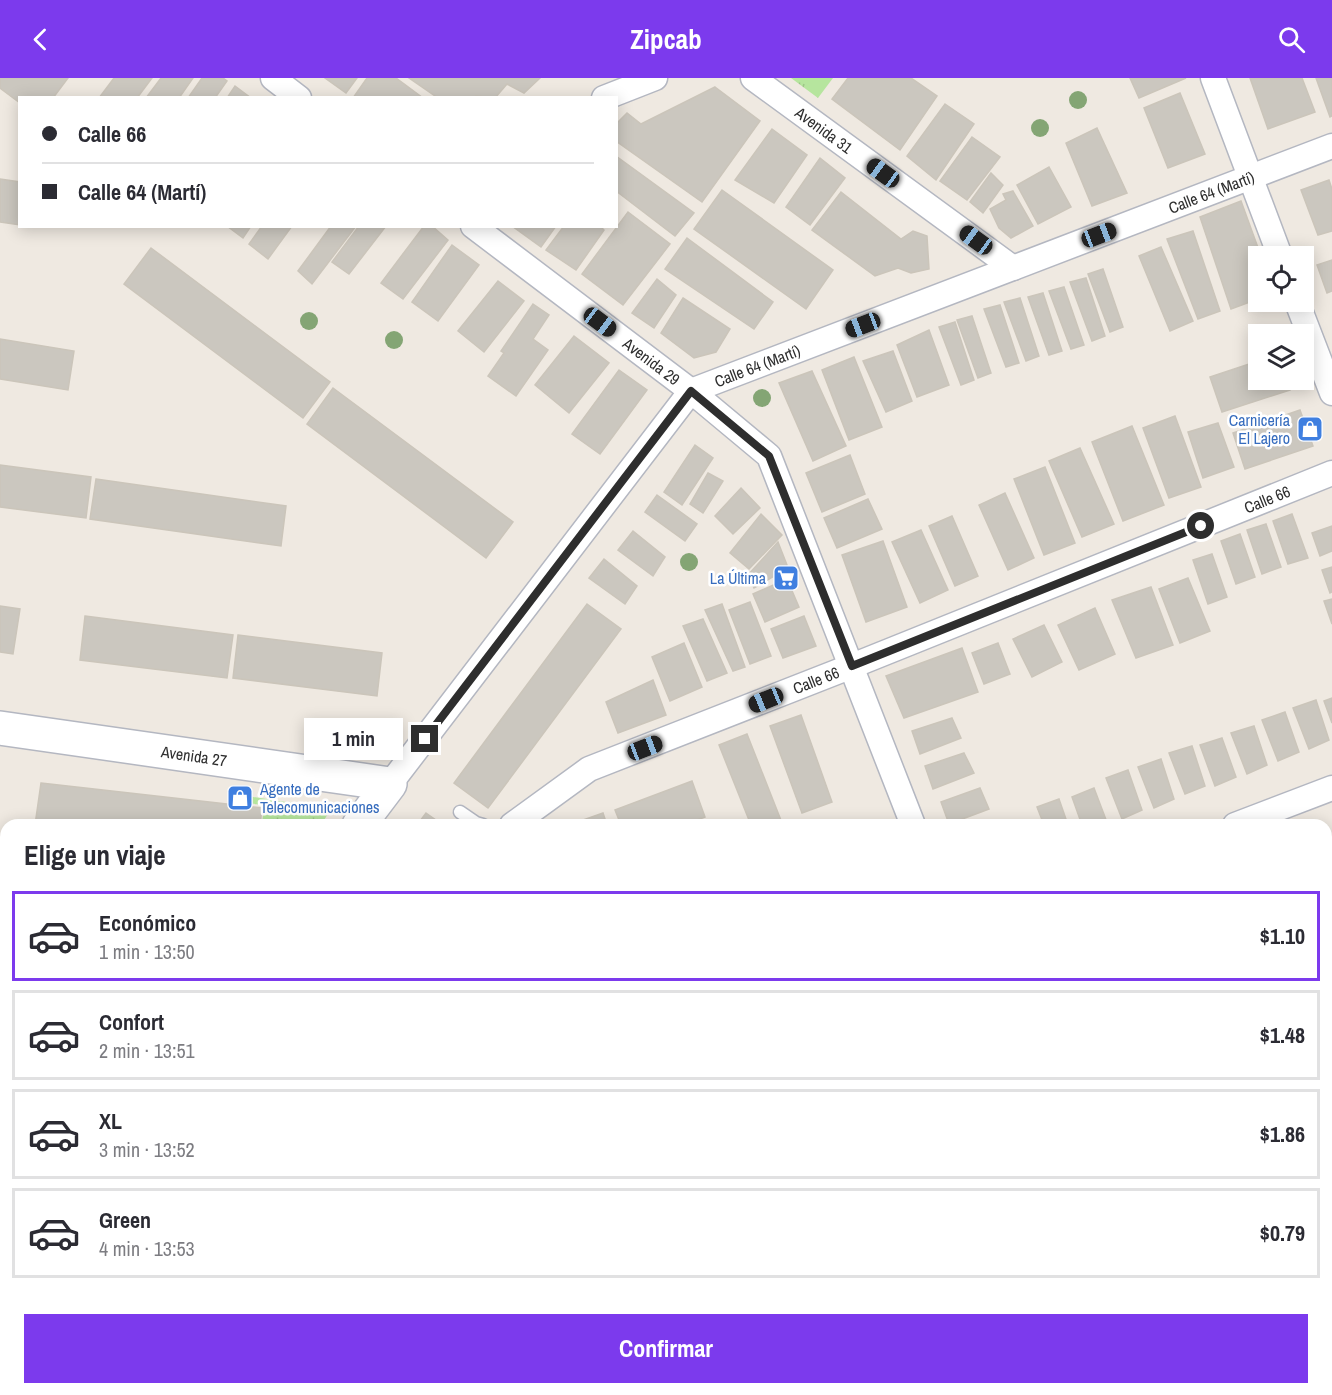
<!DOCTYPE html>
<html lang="es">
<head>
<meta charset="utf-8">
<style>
	body { margin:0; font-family:"Archivo Narrow",sans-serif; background:#f7f7f7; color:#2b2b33; height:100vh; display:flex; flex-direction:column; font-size:22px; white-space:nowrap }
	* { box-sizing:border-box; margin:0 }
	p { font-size:20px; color:#7c7c81 }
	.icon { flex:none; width:33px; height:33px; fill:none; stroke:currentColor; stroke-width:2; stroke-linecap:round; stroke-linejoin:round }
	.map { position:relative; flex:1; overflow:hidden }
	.panel { position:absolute; left:0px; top:741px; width:1332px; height:576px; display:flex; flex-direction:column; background:#fff; border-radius:18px 18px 0 0; box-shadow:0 3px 15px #0003 }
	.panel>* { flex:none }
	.guide { position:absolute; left:18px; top:18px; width:600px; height:132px; border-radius:0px; box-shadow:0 3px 15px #0003; display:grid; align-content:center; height:132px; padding:0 24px; background:#fff }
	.fabs { position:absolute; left:1248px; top:168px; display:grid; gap:12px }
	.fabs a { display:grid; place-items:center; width:66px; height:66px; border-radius:0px; background:#fff; box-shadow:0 3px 15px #0003; font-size:30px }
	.end { position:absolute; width:27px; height:27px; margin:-14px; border:8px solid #2e2e2e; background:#fff; box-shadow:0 0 0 3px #fff }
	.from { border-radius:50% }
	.bubble { position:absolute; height:42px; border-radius:0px; background:#fff; box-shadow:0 3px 15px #0003; font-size:20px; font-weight:700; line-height:42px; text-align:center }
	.car { position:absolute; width:18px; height:36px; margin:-18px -9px; border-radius:8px; box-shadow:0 0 4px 2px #0007; background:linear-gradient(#222 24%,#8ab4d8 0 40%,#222 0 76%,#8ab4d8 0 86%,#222 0) }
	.guide b { display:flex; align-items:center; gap:21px; height:57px; font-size:22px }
	.guide b+b { border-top:2px solid #e1e1e2 }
	.guide i { width:15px; height:15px; background:#2b2b33 }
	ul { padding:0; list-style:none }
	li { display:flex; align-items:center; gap:18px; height:90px; margin:0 12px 9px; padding:0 12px; border:3px solid #e1e1e2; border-radius:0px }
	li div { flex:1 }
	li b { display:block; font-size:22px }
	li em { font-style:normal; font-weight:700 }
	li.active { border-color:#7c3aed }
	li>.icon { width:54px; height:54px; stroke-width:1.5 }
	h2 { padding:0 24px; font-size:27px; line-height:72px }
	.primary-button { display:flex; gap:12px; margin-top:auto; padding:12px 24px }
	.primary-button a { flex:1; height:69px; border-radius:0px; background:#7c3aed; color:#fff; font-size:24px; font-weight:700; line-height:69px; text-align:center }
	header { display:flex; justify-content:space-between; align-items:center; height:78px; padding:0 24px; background:#7c3aed; color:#fff; font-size:27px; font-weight:700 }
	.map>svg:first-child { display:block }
	.grass { fill:url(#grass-tufts) }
	.building { fill:#cbc7bf; stroke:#cbc5ba; stroke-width:1.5 }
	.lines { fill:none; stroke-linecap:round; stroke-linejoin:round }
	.lane-casing { stroke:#b4b7c1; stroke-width:15 }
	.street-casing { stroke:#b4b7c1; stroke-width:27 }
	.secondary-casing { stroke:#b4b7c1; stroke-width:36 }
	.lane { stroke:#fff; stroke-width:12 }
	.street { stroke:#fff; stroke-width:24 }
	.secondary { stroke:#fff; stroke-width:33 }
	.tree { fill:#84a574 }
	.route { stroke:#2e2e2e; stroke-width:8 }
	.labels { text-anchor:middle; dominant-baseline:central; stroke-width:5; stroke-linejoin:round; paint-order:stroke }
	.street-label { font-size:16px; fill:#2e2e2e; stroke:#fff }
	.shop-label { font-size:16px; fill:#366cbe; stroke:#fff; text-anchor:end }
</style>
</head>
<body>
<header><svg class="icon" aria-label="back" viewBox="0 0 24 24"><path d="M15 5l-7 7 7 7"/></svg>Zipcab<svg class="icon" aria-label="search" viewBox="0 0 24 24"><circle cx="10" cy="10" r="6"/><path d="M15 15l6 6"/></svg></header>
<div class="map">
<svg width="1332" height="1317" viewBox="0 0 1332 1317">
	<defs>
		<pattern id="grass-tufts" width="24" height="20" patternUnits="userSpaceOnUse" patternTransform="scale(1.5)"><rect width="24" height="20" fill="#b6e59e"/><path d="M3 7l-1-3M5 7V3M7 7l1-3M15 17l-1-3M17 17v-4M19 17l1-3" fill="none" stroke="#9dc588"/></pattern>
	</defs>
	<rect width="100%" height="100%" fill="#efe9e1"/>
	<g class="grass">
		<path d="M791,0H833L818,20Z"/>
		<path d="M247,718L331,731L321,747H262L264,727L246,725Z"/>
	</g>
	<g class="building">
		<path d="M0,0H68L53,20H20V25L0,10Z"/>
		<path d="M114,0H152L137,20H99Z"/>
		<path d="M161,0H193L179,20H146Z"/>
		<path d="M202,0H223L227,3L215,20H188Z"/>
		<path d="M325,0H357L346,15Z"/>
		<path d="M367,0H396L423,20H353Z"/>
		<path d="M409,0H540L524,15L507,6L495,20L476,18L474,20H438Z"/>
		<path d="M848,0H911L937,18L900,72L832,21Z"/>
		<path d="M1130,0H1186L1139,20Z"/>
		<path d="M1250,0H1302L1315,34L1268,51Z"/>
		<path d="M1316,0H1332V38L1330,39Z"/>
		<path d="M235,8L251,20H227Z"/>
		<path d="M715,9L760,43L702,124L616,63V46L627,35L641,46Z"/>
		<path d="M1180,15L1205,76L1168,90L1144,30Z"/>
		<path d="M945,26L974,46L936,102L907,78Z"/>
		<path d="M1097,50L1127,115L1092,128L1066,65Z"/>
		<path d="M772,51L807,77L774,125L735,102Z"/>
		<path d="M972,59L1000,79L967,122L940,103Z"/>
		<path d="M616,78L694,135L675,158L616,113Z"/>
		<path d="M820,80L845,100L810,147L786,129Z"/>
		<path d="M1049,89L1071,129L1038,146L1017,107Z"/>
		<path d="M991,95L1003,107L983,135L970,124Z"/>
		<path d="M0,101L20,104V147L0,144Z"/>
		<path d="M1329,102L1332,111V153L1318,157L1301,112Z"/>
		<path d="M722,112L833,192L806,231L694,151Z"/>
		<path d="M1013,113L1033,148L1011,160L999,150L990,131L1006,122L1003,116Z"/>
		<path d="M841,114L901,161L913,153L927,158L929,191L911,195L898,190L875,198L812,152Z"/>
		<path d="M1241,123L1261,178H1258V221L1231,231L1200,139Z"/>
		<path d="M628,134L670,166L623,227L582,196Z"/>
		<path d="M227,148H251L243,160Z"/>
		<path d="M262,148H292L268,181L249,166Z"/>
		<path d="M331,148H356L312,206L298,193Z"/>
		<path d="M359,148H386L349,196L332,184Z"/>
		<path d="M424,148H432L448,162L403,221L381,205Z"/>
		<path d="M512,148H556L541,169Z"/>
		<path d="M564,148H600L604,152L576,192L546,172Z"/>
		<path d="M1193,153L1220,233L1198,241L1167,161Z"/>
		<path d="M687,160L773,224L754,251L665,191Z"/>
		<path d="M452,167L479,187L438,243L412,224Z"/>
		<path d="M1161,169L1193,243L1170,253L1139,178Z"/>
		<path d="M151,170L330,304L303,340L124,206Z"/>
		<path d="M1332,182V213L1327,215L1317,187Z"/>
		<path d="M1103,191L1123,249L1110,254L1088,196Z"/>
		<path d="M1086,200L1105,258L1092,263L1070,204Z"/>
		<path d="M657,201L676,217L654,250L632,235Z"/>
		<path d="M498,203L524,223L484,274L458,253Z"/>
		<path d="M1064,209L1084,267L1071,271L1049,213Z"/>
		<path d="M1043,215L1062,273L1049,277L1028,219Z"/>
		<path d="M683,220L730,251L716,274L694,280L661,255Z"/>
		<path d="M1020,220L1039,278L1026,283L1004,224Z"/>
		<path d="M533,226L549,237L533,261L548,272L516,318L488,298L504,275L501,273Z"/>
		<path d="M1000,227L1019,285L1006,289L984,231Z"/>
		<path d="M972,238L991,295L978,300L957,242Z"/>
		<path d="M955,244L974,302L961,307L939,249Z"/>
		<path d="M929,252L949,307L917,319L897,267Z"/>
		<path d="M574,258L609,285L569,335L535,307Z"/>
		<path d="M0,261L74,273L68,312L0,301Z"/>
		<path d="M893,273L912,323L886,334L863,283Z"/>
		<path d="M854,279L882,349L849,362L822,292Z"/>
		<path d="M1258,283V302H1286L1290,312L1222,334L1210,299Z"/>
		<path d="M619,292L647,312L600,376L572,356Z"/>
		<path d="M812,293L846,368L813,383L779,305Z"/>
		<path d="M333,310L513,444L486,480L307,346Z"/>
		<path d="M1300,332L1313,368L1245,391L1233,355Z"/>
		<path d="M1175,338L1201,409L1169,420L1143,350Z"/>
		<path d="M1218,345L1234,389L1203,400L1188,354Z"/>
		<path d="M1132,348L1164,427L1123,443L1092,364Z"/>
		<path d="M695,367L713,380L682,427L664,414Z"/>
		<path d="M1080,370L1114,446L1082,459L1049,383Z"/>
		<path d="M850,377L865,416L822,434L806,395Z"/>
		<path d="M0,387L91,399L86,440L0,429Z"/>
		<path d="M1045,389L1075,465L1044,477L1014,401Z"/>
		<path d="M708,395L723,403L703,435L690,426Z"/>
		<path d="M96,401L286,428L281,468L90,441Z"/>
		<path d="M741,410L760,430L733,456L715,438Z"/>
		<path d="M1005,415L1034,480L1008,492L979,427Z"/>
		<path d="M657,417L697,446L685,463L645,434Z"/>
		<path d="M868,421L882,451L837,470L824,440Z"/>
		<path d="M761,436L782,457L749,491L730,475Z"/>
		<path d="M1292,436L1308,480L1288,486L1273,443Z"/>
		<path d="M952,438L978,498L955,508L929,448Z"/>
		<path d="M1266,446L1281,489L1262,496L1247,452Z"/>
		<path d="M1332,448V473L1320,478L1312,455Z"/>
		<path d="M921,452L948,512L920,525L892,464Z"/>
		<path d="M633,453L665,479L653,498L618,472Z"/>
		<path d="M1240,456L1255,499L1236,506L1221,463Z"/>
		<path d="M883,463L907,529L866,544L842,477Z"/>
		<path d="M778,464L787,487L776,497L754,510L748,497Z"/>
		<path d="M1212,476L1227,519L1208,526L1193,482Z"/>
		<path d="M604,481L637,508L625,526L589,500Z"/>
		<path d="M1332,489V514L1330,515L1322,492Z"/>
		<path d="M1188,500L1210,553L1180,565L1159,511Z"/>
		<path d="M787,501L799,529L765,544L753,516Z"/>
		<path d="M1151,509L1173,567L1136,580L1112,522Z"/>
		<path d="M1332,521V546L1324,523Z"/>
		<path d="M750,524L771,578L750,586L729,532Z"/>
		<path d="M587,526L621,551L488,730L454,705Z"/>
		<path d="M722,526L745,589L733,593L705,532Z"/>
		<path d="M0,528L20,531L13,576L0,574Z"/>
		<path d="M1095,530L1115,576L1079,592L1058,547Z"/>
		<path d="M85,538L233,557L227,600L80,582Z"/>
		<path d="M804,538L816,568L783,580L771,551Z"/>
		<path d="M703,541L727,595L707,603L683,548Z"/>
		<path d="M1044,547L1062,584L1032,599L1013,561Z"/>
		<path d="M238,557L382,575L377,618L233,600Z"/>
		<path d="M684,565L702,609L670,623L652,579Z"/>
		<path d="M998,565L1010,596L984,606L972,575Z"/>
		<path d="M962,570L978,614L904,640L886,598Z"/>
		<path d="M653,602L666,637L618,655L606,624Z"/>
		<path d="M1332,620V645L1324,623Z"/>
		<path d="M1316,622L1329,662L1309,671L1293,630Z"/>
		<path d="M1285,634L1299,674L1278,683L1262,642Z"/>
		<path d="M801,637L832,724L802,735L770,648Z"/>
		<path d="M952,640L961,660L920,676L912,653Z"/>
		<path d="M1254,648L1267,687L1247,696L1231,655Z"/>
		<path d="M747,656L782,745L778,747H751L719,667Z"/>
		<path d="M1222,660L1236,699L1215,708L1200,667Z"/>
		<path d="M1192,668L1205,708L1185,716L1169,675Z"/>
		<path d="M964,675L974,695L933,711L925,688Z"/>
		<path d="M1161,681L1174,721L1154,730L1138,689Z"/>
		<path d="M1128,692L1142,732L1122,741L1106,700Z"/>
		<path d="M692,703L705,739L684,747H621L615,732Z"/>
		<path d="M41,705L262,730L260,747H35Z"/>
		<path d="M980,710L989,731L949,746L941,724Z"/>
		<path d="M1094,710L1108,747H1082L1072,719Z"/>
		<path d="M1059,721L1068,747H1044L1037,729Z"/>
		<path d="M426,735L443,747H417Z"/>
		<path d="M603,735L607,747H569Z"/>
		<path d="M1326,757L1332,776V822L1328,823L1326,816Z"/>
		<path d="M0,837H6V877L0,876Z"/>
		<path d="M1332,945V984L1326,967V947Z"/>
		<path d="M0,953L6,954V1000L0,999Z"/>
		<path d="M9,1311H50L46,1317H17Z"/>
		<path d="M344,1311H408L415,1317H344L341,1314Z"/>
		<path d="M458,1311H502L497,1317H453Z"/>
		<path d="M510,1311H540L546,1317H504Z"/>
		<path d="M668,1311H691L686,1317H676Z"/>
		<path d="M995,1311H1088L1090,1317H997Z"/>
		<path d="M1156,1311H1198L1200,1317H1158Z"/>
		<path d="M1218,1311H1278L1259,1317H1220Z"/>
	</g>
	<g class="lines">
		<g class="lane-casing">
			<path id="lane" d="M460,734L476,745L483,747"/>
		</g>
		<g class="street-casing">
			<g id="street">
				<path d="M273,0L299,20"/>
				<path id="s1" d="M753,0L1013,190"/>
				<path d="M1213,0L1280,178"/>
				<path d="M604,20L655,0"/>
				<path id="s2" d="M473,148L691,313L769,378L913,747"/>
				<path d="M1297,224L1332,315"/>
				<path id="s3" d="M390,706L691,313L1332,68"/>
				<path id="s4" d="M512,747L589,691L852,588L1332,395"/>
				<path d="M1235,747L1332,710"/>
				<path d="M1326,1058L1332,1056"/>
				<path d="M634,1311L640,1317"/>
				<path d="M1141,1311L1144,1317"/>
				<path d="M289,1317L294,1311"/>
				<path d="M722,1317L727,1311"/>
			</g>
		</g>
		<g class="secondary-casing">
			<g id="secondary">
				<path id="s5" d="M0,650L390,706L359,747"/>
				<path d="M0,1215L6,1207"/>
			</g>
		</g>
		<use href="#lane" class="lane"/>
		<use href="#street" class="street"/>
		<use href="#secondary" class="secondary"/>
	</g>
	<g class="tree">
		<circle cx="1078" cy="22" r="9"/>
		<circle cx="1040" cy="50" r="9"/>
		<circle cx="309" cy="243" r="9"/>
		<circle cx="394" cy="262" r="9"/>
		<circle cx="762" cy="320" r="9"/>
		<circle cx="689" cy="484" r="9"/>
	</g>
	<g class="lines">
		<path class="route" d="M425,661L691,313L769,378L852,588L1201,448"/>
	</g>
	<defs>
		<g id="shop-square" transform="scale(1.35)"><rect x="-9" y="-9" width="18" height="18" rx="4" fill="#3f7fe0" stroke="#fff"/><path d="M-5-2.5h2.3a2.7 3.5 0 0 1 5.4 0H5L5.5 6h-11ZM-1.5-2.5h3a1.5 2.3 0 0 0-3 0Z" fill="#fff"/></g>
		<g id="supermarket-square" transform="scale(1.35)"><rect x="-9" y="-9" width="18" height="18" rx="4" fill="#3f7fe0" stroke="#fff"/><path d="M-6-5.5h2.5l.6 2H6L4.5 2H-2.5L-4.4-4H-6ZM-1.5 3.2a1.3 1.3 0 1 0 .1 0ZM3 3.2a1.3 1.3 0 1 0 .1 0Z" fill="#fff"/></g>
	</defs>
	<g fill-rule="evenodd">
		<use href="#shop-square" x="1310" y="351"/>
		<use href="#supermarket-square" x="786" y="500"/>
		<use href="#shop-square" x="240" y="720"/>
	</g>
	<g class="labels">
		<g class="street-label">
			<text stroke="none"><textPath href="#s1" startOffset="88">Avenida 31</textPath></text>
			<text stroke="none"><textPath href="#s3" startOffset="1052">Calle 64 (Martí)</textPath></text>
			<text stroke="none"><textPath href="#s2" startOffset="224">Avenida 29</textPath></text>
			<text stroke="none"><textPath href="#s3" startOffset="566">Calle 64 (Martí)</textPath></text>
			<text stroke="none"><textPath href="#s4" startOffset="825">Calle 66</textPath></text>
			<text stroke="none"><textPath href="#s4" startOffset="339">Calle 66</textPath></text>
			<text stroke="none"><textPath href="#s5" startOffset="196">Avenida 27</textPath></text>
		</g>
		<g class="shop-label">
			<text x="1290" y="342">Carnicería<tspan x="1290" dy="18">El Lajero</tspan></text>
			<text x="766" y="500">La Última</text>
			<text x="260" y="711" text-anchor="start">Agente de<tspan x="260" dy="18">Telecomunicaciones</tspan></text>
		</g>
	</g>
</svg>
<div class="fabs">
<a><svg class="icon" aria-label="locate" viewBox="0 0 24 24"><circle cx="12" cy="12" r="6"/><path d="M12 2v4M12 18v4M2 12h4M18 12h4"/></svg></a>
<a><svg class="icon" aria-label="layers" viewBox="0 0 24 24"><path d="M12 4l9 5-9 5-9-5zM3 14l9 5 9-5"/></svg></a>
</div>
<i class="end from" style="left:1201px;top:448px"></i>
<i class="end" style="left:425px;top:661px"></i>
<div class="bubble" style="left:304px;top:640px;width:99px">1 min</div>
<i class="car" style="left:883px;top:95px;rotate:306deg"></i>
<i class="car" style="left:1099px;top:157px;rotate:69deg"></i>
<i class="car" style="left:976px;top:162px;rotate:306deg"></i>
<i class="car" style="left:600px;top:244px;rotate:127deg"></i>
<i class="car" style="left:863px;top:247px;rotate:249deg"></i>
<i class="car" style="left:766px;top:622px;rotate:248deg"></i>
<i class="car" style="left:645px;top:670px;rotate:69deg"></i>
<div class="guide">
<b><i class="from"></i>Calle 66</b>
<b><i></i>Calle 64 (Martí)</b>
</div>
<section class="panel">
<h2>Elige un viaje</h2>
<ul>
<li class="active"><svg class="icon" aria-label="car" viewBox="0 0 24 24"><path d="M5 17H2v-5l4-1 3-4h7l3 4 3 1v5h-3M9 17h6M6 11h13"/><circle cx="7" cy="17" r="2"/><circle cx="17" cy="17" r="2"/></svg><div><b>Económico</b><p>1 min · 13:50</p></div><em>$1.10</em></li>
<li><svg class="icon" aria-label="car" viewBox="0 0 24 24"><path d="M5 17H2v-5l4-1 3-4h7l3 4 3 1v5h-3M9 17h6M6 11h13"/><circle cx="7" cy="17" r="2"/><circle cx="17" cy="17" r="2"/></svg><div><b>Confort</b><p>2 min · 13:51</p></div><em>$1.48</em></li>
<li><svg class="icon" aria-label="car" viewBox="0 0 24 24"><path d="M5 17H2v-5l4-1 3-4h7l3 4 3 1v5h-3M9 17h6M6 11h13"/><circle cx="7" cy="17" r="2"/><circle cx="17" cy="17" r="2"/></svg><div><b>XL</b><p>3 min · 13:52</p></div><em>$1.86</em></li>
<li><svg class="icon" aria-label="car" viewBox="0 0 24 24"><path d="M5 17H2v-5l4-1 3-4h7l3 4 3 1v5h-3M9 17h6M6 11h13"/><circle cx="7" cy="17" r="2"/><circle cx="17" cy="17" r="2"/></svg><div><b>Green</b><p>4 min · 13:53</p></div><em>$0.79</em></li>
</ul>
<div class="primary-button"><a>Confirmar</a></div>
</section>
</div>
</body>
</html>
